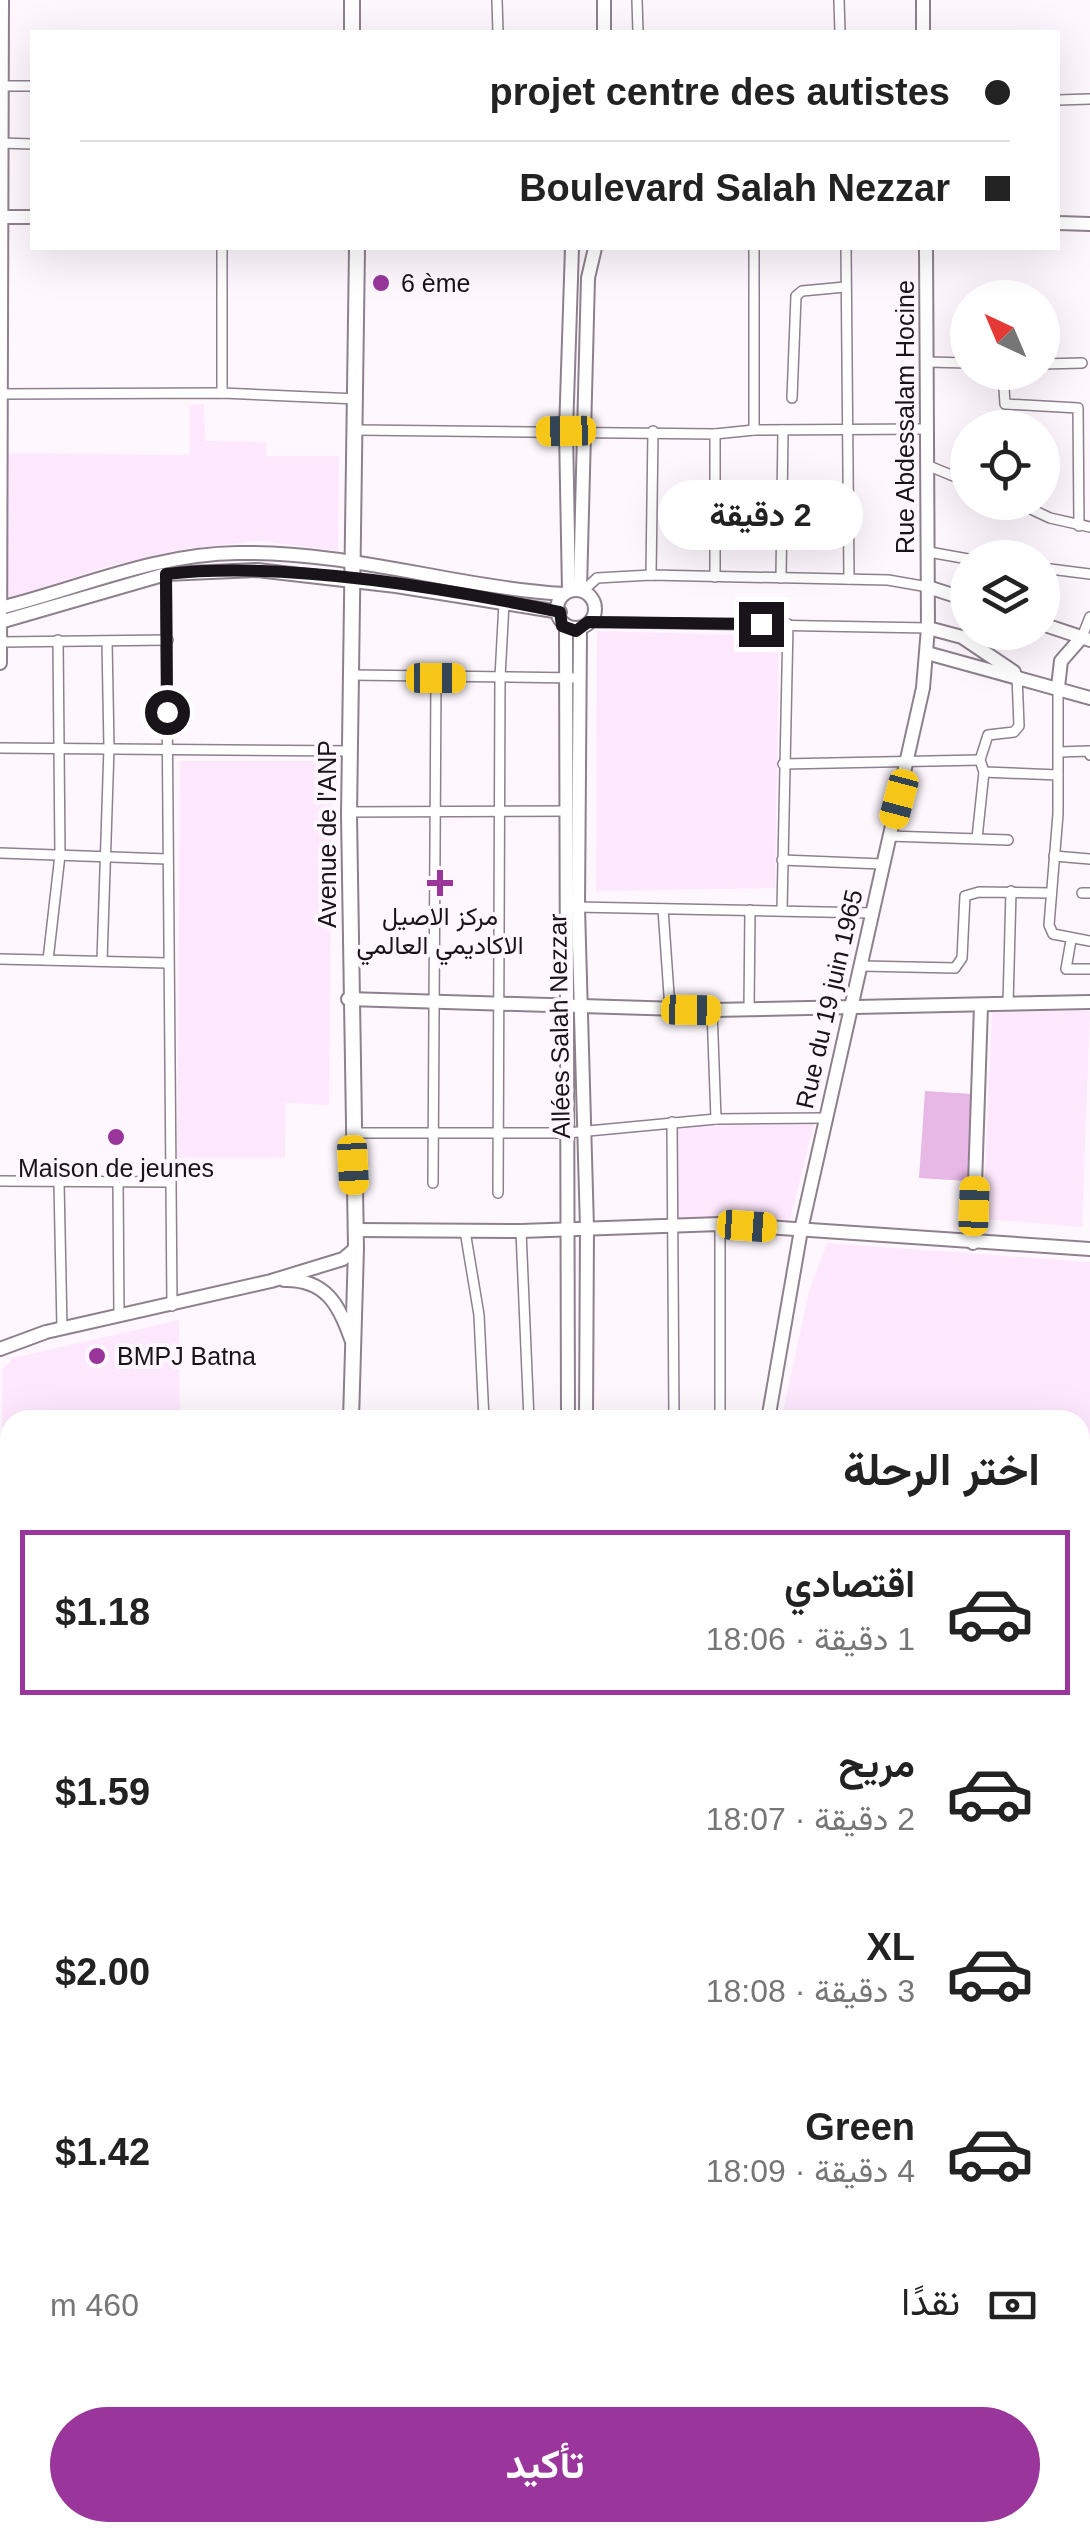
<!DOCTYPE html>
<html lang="ar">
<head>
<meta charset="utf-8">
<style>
	body { margin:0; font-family:Arial,Vazirmatn,sans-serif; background:#f6f6f6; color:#222; direction:rtl; height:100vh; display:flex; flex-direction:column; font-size:38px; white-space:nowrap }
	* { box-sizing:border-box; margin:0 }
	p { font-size:32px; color:#767676 }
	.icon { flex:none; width:55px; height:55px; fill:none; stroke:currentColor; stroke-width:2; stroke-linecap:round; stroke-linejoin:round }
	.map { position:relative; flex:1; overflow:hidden; direction:ltr }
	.side { position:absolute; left:0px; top:1410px; width:1090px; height:1132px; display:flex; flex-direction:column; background:#fff; border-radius:30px 30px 0 0; box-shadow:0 10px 40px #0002; direction:rtl }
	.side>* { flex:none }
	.hud { position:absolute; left:30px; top:30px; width:1030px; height:220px; border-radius:0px; box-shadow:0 10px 40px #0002; direction:rtl; display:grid; align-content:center; height:220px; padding:0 50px; background:#fff }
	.needle { width:65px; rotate:316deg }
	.controls { position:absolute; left:950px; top:280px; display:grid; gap:20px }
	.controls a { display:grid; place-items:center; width:110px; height:110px; border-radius:50%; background:#fff; box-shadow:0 10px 40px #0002; font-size:50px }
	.end { position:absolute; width:45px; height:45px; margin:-22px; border:12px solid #191419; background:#fff; box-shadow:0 0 0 5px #fff }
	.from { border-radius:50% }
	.bubble { position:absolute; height:70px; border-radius:35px; background:#fff; box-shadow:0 10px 40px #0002; font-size:32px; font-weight:700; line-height:70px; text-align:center; direction:rtl }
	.car { position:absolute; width:30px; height:60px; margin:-30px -15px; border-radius:12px; box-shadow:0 0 8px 2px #0007; background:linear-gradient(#f5c518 24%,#345 0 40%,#f5c518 0 76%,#345 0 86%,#f5c518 0) }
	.hud b { display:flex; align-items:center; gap:35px; height:95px; font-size:38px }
	.hud b+b { border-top:2px solid #e0e0e0 }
	.hud i { width:25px; height:25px; background:#222 }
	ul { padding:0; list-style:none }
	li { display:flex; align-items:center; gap:30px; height:165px; margin:0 20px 15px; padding:0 30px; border:5px solid transparent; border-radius:0px }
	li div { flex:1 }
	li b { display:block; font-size:38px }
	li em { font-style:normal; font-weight:700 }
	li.selected { border-color:#99359b }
	li>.icon { width:90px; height:90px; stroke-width:1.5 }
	h2 { padding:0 50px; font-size:45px; line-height:120px }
	.pay { display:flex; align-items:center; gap:25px; height:110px; padding:0 50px; font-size:38px }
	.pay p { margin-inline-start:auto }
	.primary-button { display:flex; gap:20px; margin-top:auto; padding:20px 50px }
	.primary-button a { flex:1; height:115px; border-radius:60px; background:#99359b; color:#fff; font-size:40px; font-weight:700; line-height:115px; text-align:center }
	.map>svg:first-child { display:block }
	.built { fill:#fee8fd }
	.pitch { fill:#e7b7e5 }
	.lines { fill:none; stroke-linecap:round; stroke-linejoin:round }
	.street-casing { stroke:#8e808d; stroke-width:12 }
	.secondary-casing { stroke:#8e808d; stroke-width:16 }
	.primary-casing { stroke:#8e808d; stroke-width:18 }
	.street { stroke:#fff; stroke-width:9 }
	.secondary { stroke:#fff; stroke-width:12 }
	.primary { stroke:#fff; stroke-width:14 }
	.route { stroke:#191419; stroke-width:12 }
	.poi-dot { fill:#99359b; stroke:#fef8fe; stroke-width:4 }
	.labels { text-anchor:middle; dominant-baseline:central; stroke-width:8; stroke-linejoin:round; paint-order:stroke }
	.poi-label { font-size:25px; fill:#191419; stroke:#fef8fe; text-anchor:start }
	.street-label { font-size:25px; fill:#191419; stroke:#fef8fe }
</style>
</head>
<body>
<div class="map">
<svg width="1090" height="2541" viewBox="0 0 1090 2541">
	<rect width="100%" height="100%" fill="#fef8fe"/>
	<g class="built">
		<path d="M204,404L205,441L266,442V456H339L338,551L259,541L186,549L101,568L0,603V533L9,532L8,453L190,455V405Z"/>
		<path d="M597,631L779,636L775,888L596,891Z"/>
		<path d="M180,761H332L329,1105L286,1103L285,1158H177Z"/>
		<path d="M992,1011H1090L1082,1227L983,1219Z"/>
		<path d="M814,1124L788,1227L668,1225V1126Z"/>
		<path d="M827,1243L1090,1262V1754L1080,1748V1420H801L783,1412L809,1291Z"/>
		<path d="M179,1320L180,1420H10V1511H2V1370L13,1358Z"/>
		<path d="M0,1779H10V1934L0,1922Z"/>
	</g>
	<path class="pitch" d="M925,1091L973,1094L968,1181L919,1178Z"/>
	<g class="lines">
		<g class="street-casing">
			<g id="street">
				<path d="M497,0L498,32"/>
				<path d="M637,0L638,32"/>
				<path d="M839,0L840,32"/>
				<path d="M2,86H32"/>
				<path d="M1058,100L1090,99"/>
				<path d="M0,143L32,144"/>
				<path d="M754,248V430"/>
				<path d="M846,248L849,579"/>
				<path d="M928,362L968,363"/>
				<path d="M1042,364L1082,363"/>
				<path d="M1003,372L1005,404L1078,408L1079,526"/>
				<path d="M222,393V248"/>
				<path d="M0,394L222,393L357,399"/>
				<path d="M792,398L796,296L802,291L845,287"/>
				<path d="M356,430L715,434L754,430L928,429"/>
				<path d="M715,434V577"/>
				<path d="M929,466L968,482"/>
				<path d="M1016,502L1050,518L1090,527"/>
				<path d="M929,552L968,559"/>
				<path d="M1042,568L1090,574"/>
				<path d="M166,574L172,1306"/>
				<path d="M651,575L653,431"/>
				<path d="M781,578L783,430"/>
				<path d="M584,590L597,578L651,575L888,580L928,587"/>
				<path d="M589,622L928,628"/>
				<path d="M1082,637L1090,617"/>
				<path d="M1,642L168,640"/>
				<path d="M352,675L578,678"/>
				<path d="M1058,687V814L1049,925L1053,934L1090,941"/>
				<path d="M0,748L349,751"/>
				<path d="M1059,752L1089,751L1090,755"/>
				<path d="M783,764L980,760"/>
				<path d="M984,772L1058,775"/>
				<path d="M349,812L568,811"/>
				<path d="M889,836L1008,840"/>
				<path d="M977,838L984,772L980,760L988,735L1014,732L1019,726L1017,675"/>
				<path d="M0,853L167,859"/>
				<path d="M1054,856L1090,859"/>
				<path d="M782,860L882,864"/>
				<path d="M1082,893H1090"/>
				<path d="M576,907L872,913"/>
				<path d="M663,909L670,1009"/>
				<path d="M782,910L788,624"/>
				<path d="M1071,940L1066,969H1090"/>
				<path d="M0,959L167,963"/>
				<path d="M48,960L60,855L58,640"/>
				<path d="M102,961L109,748L107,642"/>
				<path d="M862,966L955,968L962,958L965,896L979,892L1051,893"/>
				<path d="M1008,1004L1011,891"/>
				<path d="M749,1009L750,910"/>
				<path d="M712,1010L716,1119"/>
				<path d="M672,1122L674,1420"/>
				<path d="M352,1133H567L716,1119L825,1118"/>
				<path d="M0,1181L168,1182"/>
				<path d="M118,1182L119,1316"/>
				<path d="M59,1183L62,1328"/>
				<path d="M433,1183L436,678"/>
				<path d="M498,1193L500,677L504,603"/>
				<path d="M465,1231L479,1315L484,1420"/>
				<path d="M521,1231L529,1420"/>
				<path d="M720,1420V1224"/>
				<path d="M1080,2125L1090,2128"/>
				<path d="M1080,2280L1090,2276"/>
				<path d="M1080,2423L1090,2422"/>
				<path d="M1080,2488L1090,2487"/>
				<path d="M0,2517L10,2502"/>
				<path d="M95,2532L116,2541"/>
				<path d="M44,2541L50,2532"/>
				<path d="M120,2541L126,2532"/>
				<path d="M185,2541L191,2532"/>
				<path d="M241,2541L248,2532"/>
				<path d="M307,2541L312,2532"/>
				<path d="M377,2541L381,2532"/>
				<path d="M558,2541L561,2532"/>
				<path d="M648,2541L651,2532"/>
				<path d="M724,2541L727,2532"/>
			</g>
		</g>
		<g class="secondary-casing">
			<g id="secondary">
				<path d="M604,0V32"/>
				<path d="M923,32V0"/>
				<path d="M0,217H32"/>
				<path d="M1058,223L1090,224"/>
				<path d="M928,587L968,600"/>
				<path d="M580,589L588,278L595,248"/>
				<circle cx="576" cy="609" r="19"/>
				<path d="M569,591L566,431L572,248"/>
				<path d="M0,608C80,588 154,554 238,553C349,551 454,587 564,594"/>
				<path d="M0,622L166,574L257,570L396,586L560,612"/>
				<path d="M1042,624L1090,640"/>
				<path d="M566,628L568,1420"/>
				<path d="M928,628L962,637L1014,672"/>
				<path d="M580,630L578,908L587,1228L586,1420"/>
				<path d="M927,653L1090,698"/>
				<path d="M0,663L2,0"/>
				<path d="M1058,687L1061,661L1082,637"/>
				<path d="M348,999L712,1010L1090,1002"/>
				<path d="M356,1230L521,1231L720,1224L1090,1249"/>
				<path d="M973,1243L981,1006"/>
				<path d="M284,1280C325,1279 339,1304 351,1339"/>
				<path d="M0,1349L46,1332L271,1281L343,1259L356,1248"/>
				<path d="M768,1420L801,1230L923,688L928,628L926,248"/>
				<path d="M1080,1761L1090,1768"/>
				<path d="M0,1935L10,1939"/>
				<path d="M0,1953L10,1955"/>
				<path d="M1080,1966L1090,1968"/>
				<path d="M1080,2239L1090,2191"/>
				<path d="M441,2541L445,2532"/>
				<path d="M1016,2541L1017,2532"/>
			</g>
		</g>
		<g class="primary-casing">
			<g id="primary">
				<path d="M352,32V0"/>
				<path d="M351,1420L356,1248L349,815L357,248"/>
				<path d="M0,2431L10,2417"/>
				<path d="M0,2452L10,2437"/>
			</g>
		</g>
		<use href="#street" class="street"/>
		<use href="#secondary" class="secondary"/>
		<use href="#primary" class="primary"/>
	</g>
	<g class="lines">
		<path class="route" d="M167,712L166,574C283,561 445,588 560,612L562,626L576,631L588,622L761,624"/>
	</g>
	<g class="poi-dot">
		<circle cx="381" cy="283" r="10"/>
		<path d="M435 868h10v10h10v10h-10v10h-10v-10h-10v-10h10z"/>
		<circle cx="116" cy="1137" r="10"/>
		<circle cx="97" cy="1356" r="10"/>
	</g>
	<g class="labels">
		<g class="poi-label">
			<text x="401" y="283">6 ème</text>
			<text x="440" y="916" text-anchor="middle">مركز الاصيل<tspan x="440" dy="29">الاكاديمي العالمي</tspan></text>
			<text x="116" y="1168" text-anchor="middle">Maison de jeunes</text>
			<text x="117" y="1356">BMPJ Batna</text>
		</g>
		<g class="street-label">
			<text transform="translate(905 417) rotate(-90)">Rue Abdessalam Hocine</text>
			<text transform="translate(327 834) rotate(-90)">Avenue de l'ANP</text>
			<text transform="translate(829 999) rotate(-77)">Rue du 19 juin 1965</text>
			<text transform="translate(559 1026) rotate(-91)">Allées Salah Nezzar</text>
		</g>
	</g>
</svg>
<div class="controls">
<a><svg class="needle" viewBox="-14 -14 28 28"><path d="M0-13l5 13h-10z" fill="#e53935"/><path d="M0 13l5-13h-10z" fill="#767676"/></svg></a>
<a><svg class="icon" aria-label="locate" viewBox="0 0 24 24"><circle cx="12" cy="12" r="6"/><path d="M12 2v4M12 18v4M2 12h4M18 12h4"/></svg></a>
<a><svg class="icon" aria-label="layers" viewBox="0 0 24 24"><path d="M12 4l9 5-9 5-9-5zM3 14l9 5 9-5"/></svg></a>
</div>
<i class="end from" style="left:167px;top:712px"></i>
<i class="end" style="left:761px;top:624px"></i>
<div class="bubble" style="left:658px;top:480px;width:205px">2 دقيقة</div>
<i class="car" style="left:566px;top:431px;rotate:269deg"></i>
<i class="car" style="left:436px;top:678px;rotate:90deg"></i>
<i class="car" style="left:899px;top:799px;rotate:195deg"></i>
<i class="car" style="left:691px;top:1010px;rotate:91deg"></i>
<i class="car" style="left:353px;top:1165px;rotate:177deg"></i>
<i class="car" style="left:974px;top:1206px;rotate:2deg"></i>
<i class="car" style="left:747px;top:1226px;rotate:94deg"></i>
<div class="hud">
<b><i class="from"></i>projet centre des autistes</b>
<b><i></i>Boulevard Salah Nezzar</b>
</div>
<section class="side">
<h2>اختر الرحلة</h2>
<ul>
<li class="selected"><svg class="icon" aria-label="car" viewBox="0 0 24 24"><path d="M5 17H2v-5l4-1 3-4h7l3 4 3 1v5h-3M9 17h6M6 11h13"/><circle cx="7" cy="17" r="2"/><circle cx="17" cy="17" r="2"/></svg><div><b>اقتصادي</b><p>1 دقيقة · 18:06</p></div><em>$1.18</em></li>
<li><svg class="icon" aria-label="car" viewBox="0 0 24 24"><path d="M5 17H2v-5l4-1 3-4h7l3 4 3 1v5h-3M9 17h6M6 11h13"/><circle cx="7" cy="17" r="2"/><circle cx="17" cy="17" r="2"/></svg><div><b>مريح</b><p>2 دقيقة · 18:07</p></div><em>$1.59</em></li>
<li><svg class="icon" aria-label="car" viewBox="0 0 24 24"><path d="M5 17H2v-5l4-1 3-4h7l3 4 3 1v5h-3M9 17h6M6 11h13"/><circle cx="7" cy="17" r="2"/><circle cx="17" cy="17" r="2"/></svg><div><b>XL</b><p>3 دقيقة · 18:08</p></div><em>$2.00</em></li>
<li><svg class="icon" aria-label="car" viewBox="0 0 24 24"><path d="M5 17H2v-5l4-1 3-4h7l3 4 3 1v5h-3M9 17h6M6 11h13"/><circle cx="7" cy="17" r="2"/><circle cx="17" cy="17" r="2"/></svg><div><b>Green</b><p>4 دقيقة · 18:09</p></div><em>$1.42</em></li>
</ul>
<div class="pay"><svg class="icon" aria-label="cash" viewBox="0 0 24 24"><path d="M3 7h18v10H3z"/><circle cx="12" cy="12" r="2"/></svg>نقدًا<p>460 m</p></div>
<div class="primary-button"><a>تأكيد</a></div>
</section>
</div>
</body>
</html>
